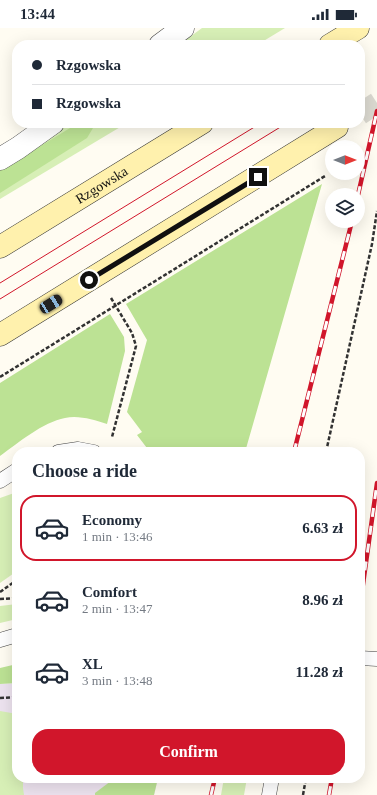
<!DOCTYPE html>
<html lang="en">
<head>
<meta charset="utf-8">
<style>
	body { margin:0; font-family:"Times New Roman",serif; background:#f2f2f3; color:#1f2937; height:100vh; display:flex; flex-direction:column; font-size:15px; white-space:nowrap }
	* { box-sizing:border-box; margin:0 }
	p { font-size:13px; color:#747a83 }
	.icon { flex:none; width:22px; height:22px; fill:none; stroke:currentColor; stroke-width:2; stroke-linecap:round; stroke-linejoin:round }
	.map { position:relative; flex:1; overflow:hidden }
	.panel { position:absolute; left:12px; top:419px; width:353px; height:336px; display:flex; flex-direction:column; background:#fff; border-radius:16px; box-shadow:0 4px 16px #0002 }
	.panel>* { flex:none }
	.top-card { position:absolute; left:12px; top:12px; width:353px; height:88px; border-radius:16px; box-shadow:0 4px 16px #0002; display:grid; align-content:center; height:88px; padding:0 20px; background:#fff }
	.needle { width:26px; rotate:90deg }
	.controls { position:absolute; left:325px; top:112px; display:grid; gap:8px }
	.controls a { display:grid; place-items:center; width:40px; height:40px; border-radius:50%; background:#fff; box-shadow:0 4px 16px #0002; font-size:20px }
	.end { position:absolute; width:18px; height:18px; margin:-9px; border:5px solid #101010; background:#fff; box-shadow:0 0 0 2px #fff }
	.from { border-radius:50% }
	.car { position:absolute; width:12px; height:24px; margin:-12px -6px; border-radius:5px; box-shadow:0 0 3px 1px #0007; background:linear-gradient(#222 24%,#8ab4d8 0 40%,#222 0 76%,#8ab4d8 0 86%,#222 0) }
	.top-card b { display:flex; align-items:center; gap:14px; height:38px; font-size:15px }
	.top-card b+b { border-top:1px solid #e0e1e3 }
	.top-card i { width:10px; height:10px; background:#1f2937 }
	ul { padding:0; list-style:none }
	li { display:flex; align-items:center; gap:12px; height:66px; margin:0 8px 6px; padding:0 12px; border:2px solid transparent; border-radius:16px }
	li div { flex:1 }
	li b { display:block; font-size:15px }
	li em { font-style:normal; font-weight:800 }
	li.current { border-color:#d1162b }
	li>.icon { width:36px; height:36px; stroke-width:1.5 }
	h2 { padding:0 20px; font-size:18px; line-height:48px }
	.action { display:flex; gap:8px; margin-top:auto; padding:8px 20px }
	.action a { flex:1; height:46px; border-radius:16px; background:#d1162b; color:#fff; font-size:16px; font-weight:800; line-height:46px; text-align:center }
	.status { display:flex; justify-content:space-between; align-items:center; height:28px; padding:0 20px; background:#fff; direction:ltr }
	.status svg { height:11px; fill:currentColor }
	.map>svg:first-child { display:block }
	.industrial { fill:#ede3ef }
	.green { fill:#d7efb6 }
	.forest { fill:#bce294 }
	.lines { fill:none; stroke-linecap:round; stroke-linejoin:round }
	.secondary-tunnel { stroke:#dbd9d0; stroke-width:22; stroke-dasharray:22 11; stroke-linecap:butt }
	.lane-casing { stroke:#434343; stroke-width:15 }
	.street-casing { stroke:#434343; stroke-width:23 }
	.secondary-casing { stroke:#323232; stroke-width:23 }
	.path { stroke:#323232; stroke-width:2.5; stroke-dasharray:4 2; stroke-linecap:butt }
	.lane { stroke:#fff; stroke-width:14 }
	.street { stroke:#fff; stroke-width:22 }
	.secondary { stroke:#fff1ad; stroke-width:22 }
	.tram { stroke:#d1162b; stroke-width:1 }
	.rail-casing { stroke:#d1162b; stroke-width:4.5 }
	.rail { stroke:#fff; stroke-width:3; stroke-dasharray:9; stroke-linecap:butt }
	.route { stroke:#101010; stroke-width:5 }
	.labels { text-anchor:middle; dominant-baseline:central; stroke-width:4; stroke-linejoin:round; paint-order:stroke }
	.street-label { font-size:14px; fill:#101010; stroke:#fff }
</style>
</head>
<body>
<div class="status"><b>13:44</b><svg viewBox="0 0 49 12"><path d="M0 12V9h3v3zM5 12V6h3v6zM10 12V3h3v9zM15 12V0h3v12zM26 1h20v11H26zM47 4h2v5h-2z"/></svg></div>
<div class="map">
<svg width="377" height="767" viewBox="0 0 377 767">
	<rect width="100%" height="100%" fill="#fffcf2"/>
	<path class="industrial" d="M17,655V750H158L154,767H0V656Z"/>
	<g class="green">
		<path d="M202,0H285L257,17H179Z"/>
		<path d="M65,95H127L0,171V138Z"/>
		<path d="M17,464V543L0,555V470Z"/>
		<path d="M17,576V591L0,595V578Z"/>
		<path d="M0,683L17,686V750H23V760L24,767H0Z"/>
		<path d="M224,750H247L244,767H221Z"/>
	</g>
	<g class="forest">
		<path d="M85,96L93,100L87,110L0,165V143L70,100Z"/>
		<path d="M322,156L245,424H150L137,407L142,404L127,384L147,312L126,276Z"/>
		<path d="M110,286L124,309L125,323L107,396C94,392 79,387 65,390C43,394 18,415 0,428V355Z"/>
		<path d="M17,636V655L0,656V640Z"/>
		<path d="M115,750H158L154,767H95V765Z"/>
	</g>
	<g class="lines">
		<path class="secondary-tunnel" d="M360,86L377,75"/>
		<g class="lane-casing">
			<g id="lane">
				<path d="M58,424L78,421L94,424"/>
				<path d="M0,453L17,442"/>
				<path d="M0,612L17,607"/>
				<path d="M360,630L377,631"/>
				<path d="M269,767L272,750"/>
			</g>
		</g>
		<g class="street-casing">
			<g id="street">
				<path d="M160,17L183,0"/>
				<path d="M0,131L18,120L53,95"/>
			</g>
		</g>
		<g class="secondary-casing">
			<g id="secondary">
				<path d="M330,17L358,0"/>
				<path id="s1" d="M0,219L202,95"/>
				<path d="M0,307L337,99"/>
			</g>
		</g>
		<g class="path">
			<path d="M111,270L132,305L136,318L112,409"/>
			<path d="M0,349L325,148"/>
			<path d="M326,424L372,216L377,183"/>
			<path d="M0,564L17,552"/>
			<path d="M0,571L17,570"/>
			<path d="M0,670L17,669"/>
			<path d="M303,767L306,750"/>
		</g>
		<use href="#lane" class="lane"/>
		<use href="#street" class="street"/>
		<use href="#secondary" class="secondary"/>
		<g class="tram">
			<path d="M0,255L261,95"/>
			<path d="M0,271L287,95"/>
		</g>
		<g class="rail-casing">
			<g id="rail">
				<path d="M358,167L377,83"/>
				<path d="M294,424L352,193"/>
				<path d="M360,578L377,455"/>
				<path d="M211,767L215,750"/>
				<path d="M329,767L332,750"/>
			</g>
		</g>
		<use href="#rail" class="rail"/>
	</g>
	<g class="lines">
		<path class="route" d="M89,252L258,149"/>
	</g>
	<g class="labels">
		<g class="street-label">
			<text stroke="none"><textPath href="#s1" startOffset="119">Rzgowska</textPath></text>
		</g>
	</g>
</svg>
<div class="controls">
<a><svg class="needle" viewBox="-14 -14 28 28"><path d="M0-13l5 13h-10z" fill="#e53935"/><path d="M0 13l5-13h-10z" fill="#747a83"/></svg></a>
<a><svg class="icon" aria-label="layers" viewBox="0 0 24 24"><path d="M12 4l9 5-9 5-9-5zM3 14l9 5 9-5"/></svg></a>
</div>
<i class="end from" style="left:89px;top:252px"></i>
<i class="end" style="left:258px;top:149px"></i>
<i class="car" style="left:51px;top:276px;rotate:58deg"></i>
<div class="top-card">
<b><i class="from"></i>Rzgowska</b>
<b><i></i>Rzgowska</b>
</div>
<section class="panel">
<h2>Choose a ride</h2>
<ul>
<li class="current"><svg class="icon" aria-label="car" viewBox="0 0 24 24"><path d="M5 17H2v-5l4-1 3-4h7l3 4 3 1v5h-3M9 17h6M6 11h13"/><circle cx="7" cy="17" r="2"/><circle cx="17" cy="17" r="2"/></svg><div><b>Economy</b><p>1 min · 13:46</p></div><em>6.63 zł</em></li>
<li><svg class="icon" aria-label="car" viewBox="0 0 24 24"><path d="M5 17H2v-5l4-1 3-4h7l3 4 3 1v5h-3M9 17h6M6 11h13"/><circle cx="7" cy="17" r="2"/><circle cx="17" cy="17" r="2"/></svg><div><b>Comfort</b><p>2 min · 13:47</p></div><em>8.96 zł</em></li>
<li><svg class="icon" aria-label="car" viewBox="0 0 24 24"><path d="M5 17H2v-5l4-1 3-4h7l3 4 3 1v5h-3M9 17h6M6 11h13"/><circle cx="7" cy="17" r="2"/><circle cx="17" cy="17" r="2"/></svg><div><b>XL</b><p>3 min · 13:48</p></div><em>11.28 zł</em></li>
</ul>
<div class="action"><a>Confirm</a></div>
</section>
</div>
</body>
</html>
